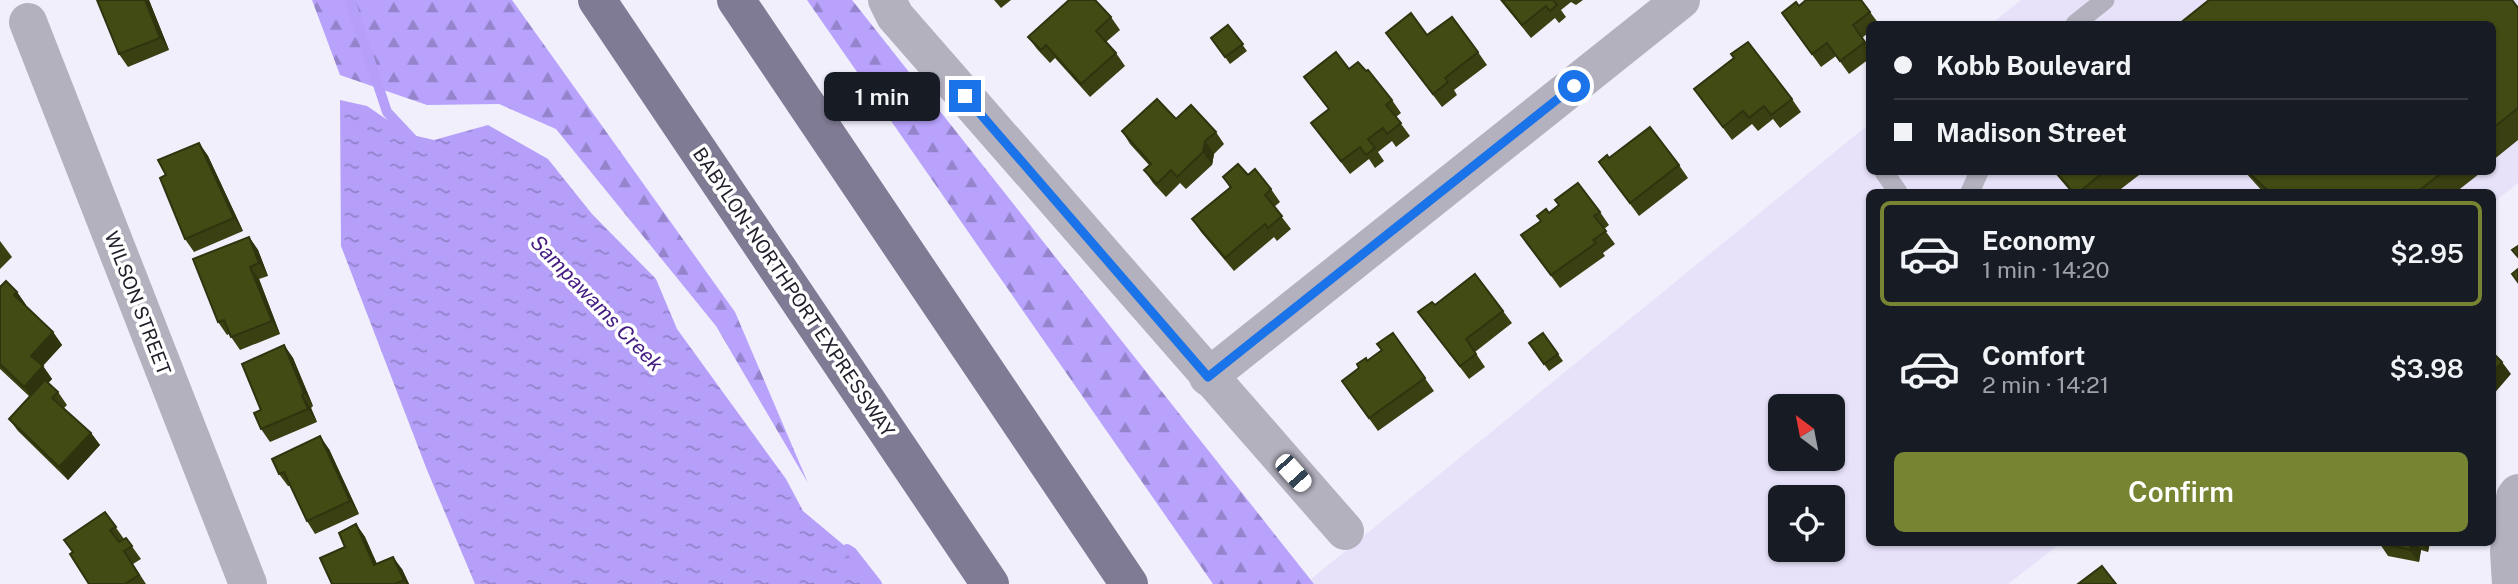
<!DOCTYPE html>
<html lang="en">
<head>
<meta charset="utf-8">
<style>
	body { margin:0; font-family:"Public Sans",sans-serif; background:#242831; color:#f1f3f6; height:100vh; display:flex; flex-direction:column; font-size:26px; white-space:nowrap }
	* { box-sizing:border-box; margin:0 }
	p { font-size:23px; color:#9ea1a6 }
	.icon { flex:none; width:38px; height:38px; fill:none; stroke:currentColor; stroke-width:2; stroke-linecap:round; stroke-linejoin:round }
	.map { position:relative; flex:1; overflow:hidden }
	.drawer { position:absolute; left:1866px; top:189px; width:630px; height:357px; display:flex; flex-direction:column; background:#171b24; border-radius:10px; box-shadow:0 2px 5px #0004 }
	.drawer>* { flex:none }
	.guide { position:absolute; left:1866px; top:21px; width:630px; height:154px; border-radius:10px; box-shadow:0 2px 5px #0004; display:grid; align-content:center; height:154px; padding:0 28px; background:#171b24 }
	.needle { width:46px; rotate:328deg }
	.fabs { position:absolute; left:1768px; top:394px; display:grid; gap:14px }
	.fabs a { display:grid; place-items:center; width:77px; height:77px; border-radius:10px; background:#171b24; box-shadow:0 2px 5px #0004; font-size:35px }
	.end { position:absolute; width:32px; height:32px; margin:-16px; border:9px solid #1a73e8; background:#fff; box-shadow:0 0 0 4px #fff }
	.from { border-radius:50% }
	.bubble { position:absolute; height:49px; border-radius:10px; background:#171b24; box-shadow:0 2px 5px #0004; font-size:23px; font-weight:600; line-height:49px; text-align:center }
	.car { position:absolute; width:21px; height:42px; margin:-21px -10px; border-radius:9px; box-shadow:0 0 5px 2px #0007; background:linear-gradient(#fff 24%,#345 0 40%,#fff 0 76%,#345 0 86%,#fff 0) }
	.guide b { display:flex; align-items:center; gap:24px; height:66px; font-size:26px }
	.guide b+b { border-top:2px solid #363941 }
	.guide i { width:18px; height:18px; background:#f1f3f6 }
	ul { padding:12px 0 0; list-style:none }
	li { display:flex; align-items:center; gap:21px; height:105px; margin:0 14px 10px; padding:0 14px; border:4px solid transparent; border-radius:10px }
	li div { flex:1 }
	li b { display:block; font-size:26px }
	li em { font-style:normal; font-weight:600 }
	li.selected { border-color:#778431 }
	li>.icon { width:63px; height:63px; stroke-width:1.5 }
	.primary-button { display:flex; gap:14px; margin-top:auto; padding:14px 28px }
	.primary-button a { flex:1; height:80px; border-radius:10px; background:#778431; color:#fff; font-size:28px; font-weight:600; line-height:80px; text-align:center }
	.map>svg:first-child { display:block }
	.built { fill:#e7e2fa; fill-rule:evenodd }
	.forest { fill:url(#forest-firs) }
	.water { fill:url(#water-ripples) }
	.lines { fill:none; stroke-linecap:round; stroke-linejoin:round }
	.stream { stroke:#b59ff9; stroke-width:10 }
	.service { stroke:#b4b1bf; stroke-width:19 }
	.minor { stroke:#b4b1bf; stroke-width:38 }
	.primary { stroke:#807b94; stroke-width:38 }
	.wall { fill:#3a4011 }
	.shaded-wall { fill:#2f340e }
	.building { fill:#434b14; stroke:#2f340e; stroke-width:2 }
	.route { stroke:#1a73e8; stroke-width:9 }
	.labels { text-anchor:middle; dominant-baseline:central; stroke-width:7; stroke-linejoin:round; paint-order:stroke }
	.street-label { font-size:19px; fill:#23202c; stroke:#fff }
	.water-label { font-size:21px; font-style:italic; fill:#441c82; stroke:#fff }
</style>
</head>
<body>
<div class="map">
<svg width="2518" height="584" viewBox="0 0 2518 584">
	<defs>
		<pattern id="forest-firs" width="22" height="20" patternUnits="userSpaceOnUse" patternTransform="scale(1.75)"><rect width="22" height="20" fill="#b8a2fc"/><path d="M5 1l3.5 6h-7zM16 11l3.5 6h-7z" fill="#9584cc"/></pattern>
		<pattern id="water-ripples" width="26" height="14" patternUnits="userSpaceOnUse" patternTransform="scale(1.75)"><rect width="26" height="14" fill="#b59ff9"/><path d="M2 4q2-2 4 0t4 0M15 11q2-2 4 0t4 0" fill="none" stroke="#9381ca"/></pattern>
	</defs>
	<rect width="100%" height="100%" fill="#f1effc"/>
	<path class="built" d="M2021,0H2518V183L2492,204V192H1869V542L2061,543L2008,584H1314L1311,579L1869,124V172H2492V24H1991ZM1780,406H1832V458H1780ZM1780,497H1832V550H1780Z"/>
	<g class="forest">
		<path d="M312,0H512L735,312L808,483L716,326L556,129L499,104L427,105L340,75Z"/>
		<path d="M807,0H852L1314,584H1213Z"/>
	</g>
	<path class="water" d="M340,100L367,106L408,134L434,140L488,125L548,159L592,214L656,279L677,329L786,479L803,511L852,552L877,584H475L427,470L341,246Z"/>
	<g class="lines">
		<g class="stream">
			<path d="M350,0L387,112L417,144"/>
			<path d="M847,549L852,552L877,584"/>
		</g>
		<g class="service">
			<path d="M2075,24L2105,0"/>
			<path d="M1884,172L1898,192"/>
			<path d="M1970,192L1979,172"/>
		</g>
		<g class="minor">
			<path d="M887,0L895,16L1345,531"/>
			<path d="M28,22L248,584"/>
			<path d="M1208,377L1681,0"/>
			<path d="M2511,584L2509,552L2515,497L2518,493"/>
		</g>
		<g class="primary">
			<path d="M597,0L990,584"/>
			<path d="M736,0L1129,584"/>
		</g>
	</g>
	<g class="wall">
		<path d="M149,0L169,50L128,67L119,54Z"/>
		<path d="M994,0H1011L1001,8Z"/>
		<path d="M1500,0H1583L1576,5L1571,2L1561,10L1566,17L1559,23L1555,18L1531,38Z"/>
		<path d="M1861,0L1879,24H1869V32L1862,38L1869,47V59L1849,74L1836,56L1821,67L1782,13L1799,6Z"/>
		<path d="M2518,8V140L2492,161V24Z"/>
		<path d="M1111,17L1120,30L1106,42L1116,53L1125,66L1090,97L1055,58L1050,63L1037,49L1028,37Z"/>
		<path d="M1228,25L1247,51L1230,64L1211,38Z"/>
		<path d="M1386,33L1427,35L1478,52L1487,65L1454,90L1457,95L1442,107Z"/>
		<path d="M1349,69L1392,100L1401,113L1396,117L1410,136L1396,147L1392,141L1378,152L1384,161L1375,168L1369,159L1350,174L1311,123L1329,109L1304,77Z"/>
		<path d="M1694,89L1792,99L1801,112L1780,128L1773,119L1758,131L1752,124L1732,140Z"/>
		<path d="M1176,119L1216,132L1224,144L1214,154L1212,165L1186,189L1180,183L1166,197L1153,183L1144,170L1149,165L1130,144L1122,131Z"/>
		<path d="M199,143L208,156L243,231L194,252L185,239L166,175Z"/>
		<path d="M1609,158L1679,165L1688,178L1639,216L1599,162Z"/>
		<path d="M2054,172H2143L2117,192H2071Z"/>
		<path d="M2245,172H2479H2478L2479,174L2456,192H2263Z"/>
		<path d="M1248,175L1271,189L1280,202L1274,207L1291,229L1277,241L1274,237L1234,271L1201,232L1192,219L1230,188L1223,177Z"/>
		<path d="M1600,212L1609,225L1604,229L1615,244L1603,253L1605,256L1560,288L1521,235L1541,221L1549,213Z"/>
		<path d="M249,237L258,250L268,276L259,279L280,334L240,350L229,334L227,335L218,322Z"/>
		<path d="M0,241L12,257L0,269Z"/>
		<path d="M0,287L17,292L26,305L25,306L53,332L62,345L43,366L52,379L48,383L58,392L67,405L64,408L91,433L100,445L68,480L18,431L9,419L30,397L0,369Z"/>
		<path d="M1435,305L1503,311L1512,323L1475,352L1485,367L1469,379L1418,312Z"/>
		<path d="M1393,333L1434,391L1378,431L1342,381L1382,350Z"/>
		<path d="M1529,343L1558,354L1563,361L1549,371Z"/>
		<path d="M284,345L293,358L313,406L311,408L317,422L270,442L261,429V410Z"/>
		<path d="M329,449L359,514L315,534L307,521L290,486H288L279,474Z"/>
		<path d="M105,512L124,539L126,538L141,559L133,564L146,584H89L72,552L64,540Z"/>
		<path d="M356,524L365,537L377,564L402,569L409,584H332L345,547Z"/>
		<path d="M2372,542H2430L2428,552L2421,550L2419,562L2388,556L2380,544Z"/>
	</g>
	<g class="shaded-wall">
		<path d="M145,0H149L169,50L160,38Z"/>
		<path d="M1205,141L1214,154L1212,165L1203,152Z"/>
		<path d="M199,143L208,156L243,231L234,218Z"/>
		<path d="M249,237L258,250L268,276L259,263Z"/>
		<path d="M250,267L259,279L280,334L272,321Z"/>
		<path d="M17,292L26,305L23,308L14,295Z"/>
		<path d="M53,332L62,345L40,368L31,356Z"/>
		<path d="M284,345L293,358L313,406L304,393Z"/>
		<path d="M2502,362L2511,374L2492,396V373Z"/>
		<path d="M43,366L52,379L33,399L24,387Z"/>
		<path d="M302,395L311,408L317,422L308,409Z"/>
		<path d="M91,433L100,445L68,480L59,467Z"/>
		<path d="M320,436L329,449L359,514L350,501Z"/>
		<path d="M356,524L365,537L383,578L374,565Z"/>
		<path d="M2411,542H2416L2421,550L2419,562L2410,550Z"/>
		<path d="M2421,542H2430L2428,552Z"/>
		<path d="M393,557L402,569L409,584H406L404,580Z"/>
	</g>
	<g class="building">
		<path d="M97,0H145L160,38L119,54Z"/>
		<path d="M1069,0H1095L1111,17L1096,31L1116,53L1081,84L1046,45L1041,50L1028,37Z"/>
		<path d="M1502,0H1553L1557,5L1550,11L1546,6L1522,25Z"/>
		<path d="M1806,0H1861L1870,12L1853,25L1865,42L1840,61L1827,43L1812,54L1782,13L1796,2L1799,6Z"/>
		<path d="M2209,0H2512L2518,8V108L2492,129V24H2179Z"/>
		<path d="M1411,13L1427,35L1452,17L1478,52L1445,78L1448,82L1433,94L1386,33Z"/>
		<path d="M1228,25L1243,44L1225,57L1211,38Z"/>
		<path d="M1748,42L1792,99L1771,115L1764,106L1749,118L1743,111L1723,127L1694,89L1734,58L1731,54Z"/>
		<path d="M1336,52L1349,69L1358,62L1366,71L1368,70L1392,100L1386,105L1401,123L1387,134L1383,128L1368,139L1375,148L1366,155L1360,147L1341,161L1311,123L1329,109L1304,77Z"/>
		<path d="M1157,99L1176,119L1191,105L1216,132L1205,141L1203,152L1177,177L1171,170L1157,184L1144,170L1151,164L1122,131Z"/>
		<path d="M1650,127L1679,165L1630,203L1599,162L1607,155L1609,158Z"/>
		<path d="M199,143L234,218L185,239L160,178L166,175L158,160Z"/>
		<path d="M1238,164L1248,175L1255,169L1271,189L1265,195L1282,216L1268,228L1265,224L1225,258L1192,219L1231,187L1223,177Z"/>
		<path d="M2056,172H2104L2079,192H2073Z"/>
		<path d="M2248,172H2443L2417,192H2272L2266,189Z"/>
		<path d="M1578,183L1600,212L1594,216L1606,231L1593,240L1596,243L1551,275L1521,235L1541,221L1537,216L1546,209L1549,213L1559,205L1555,200Z"/>
		<path d="M249,237L259,263L250,267L272,321L231,337L224,320L218,322L193,259Z"/>
		<path d="M2518,246V257L2512,250Z"/>
		<path d="M2518,269V282L2512,274Z"/>
		<path d="M1475,274L1503,311L1466,339L1476,354L1460,366L1418,312L1432,302L1435,305Z"/>
		<path d="M6,281L17,292L14,295L53,332L31,356L43,366L24,387L0,364V287Z"/>
		<path d="M1393,333L1425,378L1369,418L1342,381L1359,368L1357,364L1366,358L1367,361L1382,350L1377,344Z"/>
		<path d="M1543,333L1558,354L1544,364L1529,343Z"/>
		<path d="M284,345L304,393L302,395L308,409L261,429L254,413L261,410L242,364Z"/>
		<path d="M2492,352L2502,362L2492,373Z"/>
		<path d="M45,380L58,392L52,398L91,433L59,467L9,419Z"/>
		<path d="M320,436L350,501L307,521L284,472L279,474L272,459Z"/>
		<path d="M105,512L116,527L110,530L119,542L126,538L132,546L124,551L139,575L125,584H89L70,554L73,552L64,540Z"/>
		<path d="M356,524L374,565L393,557L404,580L395,584H332L320,558L345,547L339,533Z"/>
		<path d="M2379,542H2411L2410,550Z"/>
		<path d="M2102,566L2116,584H2078Z"/>
	</g>
	<g class="lines">
		<path class="route" d="M965,96L1208,377L1574,86"/>
	</g>
	<g class="labels">
		<g class="street-label">
			<text transform="translate(794 292) rotate(56)">BABYLON-NORTHPORT EXPRESSWAY</text>
			<text transform="translate(138 303) rotate(69)">WILSON STREET</text>
		</g>
		<g class="water-label">
			<text transform="translate(597 303) rotate(46)">Sampawams Creek</text>
		</g>
	</g>
</svg>
<div class="fabs">
<a><svg class="needle" viewBox="-14 -14 28 28"><path d="M0-13l5 13h-10z" fill="#e53935"/><path d="M0 13l5-13h-10z" fill="#9ea1a6"/></svg></a>
<a><svg class="icon" aria-label="locate" viewBox="0 0 24 24"><circle cx="12" cy="12" r="6"/><path d="M12 2v4M12 18v4M2 12h4M18 12h4"/></svg></a>
</div>
<i class="end from" style="left:1574px;top:86px"></i>
<i class="end" style="left:965px;top:96px"></i>
<div class="bubble" style="left:824px;top:72px;width:116px">1 min</div>
<i class="car" style="left:1293px;top:473px;rotate:138deg"></i>
<div class="guide">
<b><i class="from"></i>Kobb Boulevard</b>
<b><i></i>Madison Street</b>
</div>
<section class="drawer">
<ul>
<li class="selected"><svg class="icon" aria-label="car" viewBox="0 0 24 24"><path d="M5 17H2v-5l4-1 3-4h7l3 4 3 1v5h-3M9 17h6M6 11h13"/><circle cx="7" cy="17" r="2"/><circle cx="17" cy="17" r="2"/></svg><div><b>Economy</b><p>1 min · 14:20</p></div><em>$2.95</em></li>
<li><svg class="icon" aria-label="car" viewBox="0 0 24 24"><path d="M5 17H2v-5l4-1 3-4h7l3 4 3 1v5h-3M9 17h6M6 11h13"/><circle cx="7" cy="17" r="2"/><circle cx="17" cy="17" r="2"/></svg><div><b>Comfort</b><p>2 min · 14:21</p></div><em>$3.98</em></li>
</ul>
<div class="primary-button"><a>Confirm</a></div>
</section>
</div>
</body>
</html>
